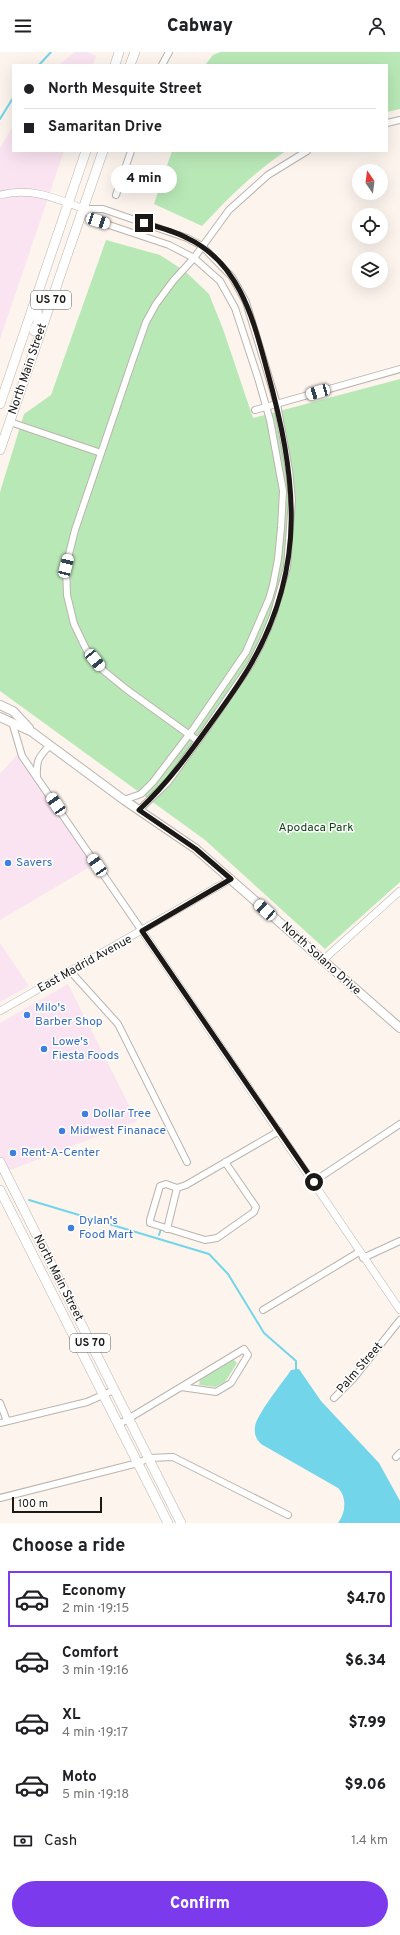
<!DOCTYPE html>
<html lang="en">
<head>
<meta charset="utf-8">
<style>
	body { margin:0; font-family:Overpass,sans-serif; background:#f6f6f6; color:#202124; height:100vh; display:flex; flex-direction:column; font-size:15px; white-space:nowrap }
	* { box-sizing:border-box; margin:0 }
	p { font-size:13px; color:#757577 }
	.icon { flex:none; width:22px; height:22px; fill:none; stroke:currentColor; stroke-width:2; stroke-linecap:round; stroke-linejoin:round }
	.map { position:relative; height:1471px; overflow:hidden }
	.details { display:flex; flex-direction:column; background:#fff; flex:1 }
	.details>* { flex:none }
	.guide { position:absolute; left:12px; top:12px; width:376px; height:88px; border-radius:0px; box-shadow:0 4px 16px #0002; display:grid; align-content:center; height:88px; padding:0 12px; background:#fff }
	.needle { width:26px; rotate:346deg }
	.controls { position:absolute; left:352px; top:112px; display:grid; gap:8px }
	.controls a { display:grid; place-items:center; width:36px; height:36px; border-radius:50%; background:#fff; box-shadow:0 4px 16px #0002; font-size:20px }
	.scale { position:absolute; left:12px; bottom:10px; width:90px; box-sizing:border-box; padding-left:4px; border:2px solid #1b1816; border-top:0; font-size:11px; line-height:14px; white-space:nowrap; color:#1b1816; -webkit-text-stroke:3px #fff; paint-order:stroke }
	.end { position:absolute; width:18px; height:18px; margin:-9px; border:5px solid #1b1816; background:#fff; box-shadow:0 0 0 2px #fff }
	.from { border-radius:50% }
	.bubble { position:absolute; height:28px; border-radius:14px; background:#fff; box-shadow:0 4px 16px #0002; font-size:13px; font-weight:800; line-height:28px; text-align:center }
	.car { position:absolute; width:12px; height:24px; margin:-12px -6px; border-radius:5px; box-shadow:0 0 3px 1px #0007; background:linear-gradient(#fff 24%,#345 0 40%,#fff 0 76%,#345 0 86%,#fff 0) }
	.guide b { display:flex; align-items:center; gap:14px; height:38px; font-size:15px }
	.guide b+b { border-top:1px solid #e0e0e0 }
	.guide i { width:10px; height:10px; background:#202124 }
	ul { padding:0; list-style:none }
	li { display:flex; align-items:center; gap:12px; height:56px; margin:0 8px 6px; padding:0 4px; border:2px solid transparent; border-radius:0px }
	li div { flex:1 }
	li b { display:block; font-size:15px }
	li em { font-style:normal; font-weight:800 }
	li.on { border-color:#7c3aed }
	li>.icon { width:36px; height:36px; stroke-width:1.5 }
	h2 { padding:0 12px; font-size:18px; line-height:48px }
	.pay { display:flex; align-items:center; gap:10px; height:44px; padding:0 12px; font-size:15px }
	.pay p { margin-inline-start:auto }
	.action { display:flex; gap:8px; margin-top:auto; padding:8px 12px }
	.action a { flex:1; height:46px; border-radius:24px; background:#7c3aed; color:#fff; font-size:16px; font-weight:800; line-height:46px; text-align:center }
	header { display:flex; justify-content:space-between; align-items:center; height:52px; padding:0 12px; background:#fff; font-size:18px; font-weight:800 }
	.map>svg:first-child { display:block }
	.commercial { fill:#fae4f1 }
	.green { fill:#b9e8b7 }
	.water { fill:#72d5ea }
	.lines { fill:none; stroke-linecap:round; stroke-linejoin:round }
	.stream { stroke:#72d5ea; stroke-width:2 }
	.minor-casing { stroke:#bbb3ad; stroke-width:8 }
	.tertiary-casing { stroke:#bbb3ad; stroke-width:8 }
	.secondary-casing { stroke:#bbb3ad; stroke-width:10 }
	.primary-casing { stroke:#bbb3ad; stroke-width:10 }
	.minor { stroke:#fff; stroke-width:6 }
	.tertiary { stroke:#fff; stroke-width:7 }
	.secondary { stroke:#fff; stroke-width:8 }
	.primary { stroke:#fff; stroke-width:9 }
	.route { stroke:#1b1816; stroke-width:5 }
	.shop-dot { fill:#3f7fe0; stroke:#fff; stroke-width:1.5 }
	.labels { text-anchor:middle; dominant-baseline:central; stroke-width:3; stroke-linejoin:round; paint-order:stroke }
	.shield { fill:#fff; stroke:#5f5d5c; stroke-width:1 }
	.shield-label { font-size:11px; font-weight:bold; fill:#1b1816 }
	.street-label { font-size:12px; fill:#1b1816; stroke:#fff }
	.park-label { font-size:12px; fill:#0c450f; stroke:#fff }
	.shop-label { font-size:12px; fill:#366cbe; stroke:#fff; text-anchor:start }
</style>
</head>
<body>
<header><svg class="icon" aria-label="menu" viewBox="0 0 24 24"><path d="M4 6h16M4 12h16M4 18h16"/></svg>Cabway<svg class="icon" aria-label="person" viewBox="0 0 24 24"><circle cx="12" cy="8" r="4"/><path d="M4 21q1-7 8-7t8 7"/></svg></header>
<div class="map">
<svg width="400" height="1471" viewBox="0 0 400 1471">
	<rect width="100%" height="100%" fill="#fcf4ed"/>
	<g class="commercial">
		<path d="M75,0H87L96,4L93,13H59Z"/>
		<path d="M13,74V99H64L0,287V96Z"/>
		<path d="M17,703L93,813L0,868V722Z"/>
		<path d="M0,891L29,934L0,950Z"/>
		<path d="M68,932L137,1069L8,1119L0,1104V971Z"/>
	</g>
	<g class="green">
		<path d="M220,0H400V57L387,60V13H205L213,3Z"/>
		<path d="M172,99H286C253,121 229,145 202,174L154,152Z"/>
		<path d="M106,188L160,203L186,220L209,242L223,277L253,366L400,327V830L325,897L205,788L0,639V440L24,362L51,343Z"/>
		<path d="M233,1307L237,1311L225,1330L215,1335L199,1333L200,1328Z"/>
	</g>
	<path class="water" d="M299,1317L321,1349L379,1411L400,1449V1471H338C346,1461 347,1445 338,1436L261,1392C256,1387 254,1382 255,1375C256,1363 283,1330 291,1318Z"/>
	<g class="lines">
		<g class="stream">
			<path d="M39,13L51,0"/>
			<path d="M0,67L13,46"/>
			<path d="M29,1148L209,1202L228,1222L264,1281L296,1309V1320"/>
			<path d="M159,1183L161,1177"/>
		</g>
		<g class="minor-casing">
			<g id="minor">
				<path d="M162,13L169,0"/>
				<path d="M387,71L400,68"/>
				<path d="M116,143L131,99"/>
				<path d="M84,157H103L187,186L202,194L232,225L246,250L277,352L289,418L292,448L287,515L273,564L263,588L251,612L205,679L168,730L139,758"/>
				<path d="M84,157L97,169L169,193L194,206L220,229L235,256L258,326L270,368L283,439L281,476L278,507L273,533L269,547L246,600L194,676L153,730L141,742L124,748"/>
				<path d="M255,358L400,317"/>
				<path d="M10,370L101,401"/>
				<path d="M12,670L22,704L142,879"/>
				<path d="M198,689L126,637L104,619L86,597L74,572L67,543L66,514L75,478L132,310L146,270L156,252L173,229L194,206L229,158L268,123L307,99"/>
				<path d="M37,725C36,707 39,705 50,693"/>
				<path d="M71,920L118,972L187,1110"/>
				<path d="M225,1110L256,1155L254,1160L217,1186L205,1188L150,1171V1168L160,1134L166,1132L177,1136L186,1133L279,1079"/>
				<path d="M313,1130L400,1072"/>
				<path d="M167,1177L177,1136"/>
				<path d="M363,1206L400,1189"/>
				<path d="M263,1258L359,1200"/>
				<path d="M334,1346L353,1327L400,1268"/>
				<path d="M0,1351L7,1369"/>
				<path d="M0,1371L87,1350L114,1338"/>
				<path d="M118,1373L181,1335L216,1340L231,1331L248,1303L244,1297L181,1335"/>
				<path d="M396,1405L400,1401"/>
				<path d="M0,1446L138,1411L149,1406L173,1405L288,1463"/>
			</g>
		</g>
		<g class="tertiary-casing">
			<g id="tertiary">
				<path d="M0,143C30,135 56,146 84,157"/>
				<path d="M142,879L400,1258"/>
				<path d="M322,909L400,839"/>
				<path d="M0,959L231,827"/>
			</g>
		</g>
		<g class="secondary-casing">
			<g id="secondary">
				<path d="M0,653L13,659L29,676"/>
				<path d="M0,665L32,680L124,748L196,797L400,976"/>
			</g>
		</g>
		<g class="primary-casing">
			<g id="primary">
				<path d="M115,13L119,0"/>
				<path d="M130,13L135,0"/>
				<path d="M33,255L37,257L38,270L34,279"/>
				<path d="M0,352L86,99"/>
				<path d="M0,398L103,99"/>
				<path d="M0,1110L181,1471"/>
				<path d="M0,1138L168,1471"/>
			</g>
		</g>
		<use href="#minor" class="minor"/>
		<use href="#tertiary" class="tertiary"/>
		<use href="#secondary" class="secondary"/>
		<use href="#primary" class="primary"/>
	</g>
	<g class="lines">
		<path class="route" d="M144,171C159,175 174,179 187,186C240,211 253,267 267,318C296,423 308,513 251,612C240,631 227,649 214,667C191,699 168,731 139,758L196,797L231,827L142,879L314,1130"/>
	</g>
	<g class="shop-dot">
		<circle cx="8" cy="811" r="4"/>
		<circle cx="27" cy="963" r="4"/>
		<circle cx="44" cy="997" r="4"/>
		<circle cx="85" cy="1062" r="4"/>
		<circle cx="62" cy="1079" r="4"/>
		<circle cx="13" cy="1101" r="4"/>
		<circle cx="71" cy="1176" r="4"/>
	</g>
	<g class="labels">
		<g class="shield">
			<rect x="31" y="239" width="40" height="18" rx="3"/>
			<rect x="70" y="1282" width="40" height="18" rx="3"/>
		</g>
		<g class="shield-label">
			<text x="51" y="248">US 70</text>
			<text x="90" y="1291">US 70</text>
		</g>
		<g class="street-label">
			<text transform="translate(28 317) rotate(-71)">North Main Street</text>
			<text transform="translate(321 907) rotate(42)">North Solano Drive</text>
			<text transform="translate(85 912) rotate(-29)">East Madrid Avenue</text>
			<text transform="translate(58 1226) rotate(63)">North Main Street</text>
			<text transform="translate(360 1316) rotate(-49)">Palm Street</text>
		</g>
		<g class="park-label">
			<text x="316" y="776">Apodaca Park</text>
		</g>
		<g class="shop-label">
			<text x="16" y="811">Savers</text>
			<text x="35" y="956">Milo's<tspan x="35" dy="14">Barber Shop</tspan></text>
			<text x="52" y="990">Lowe's<tspan x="52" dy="14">Fiesta Foods</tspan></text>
			<text x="93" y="1062">Dollar Tree</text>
			<text x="70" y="1079">Midwest Finanace</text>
			<text x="21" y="1101">Rent-A-Center</text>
			<text x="79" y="1169">Dylan's<tspan x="79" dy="14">Food Mart</tspan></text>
		</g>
	</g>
</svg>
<div class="controls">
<a><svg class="needle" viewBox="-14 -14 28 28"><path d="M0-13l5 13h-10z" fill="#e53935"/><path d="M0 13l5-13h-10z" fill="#757577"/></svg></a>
<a><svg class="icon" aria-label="locate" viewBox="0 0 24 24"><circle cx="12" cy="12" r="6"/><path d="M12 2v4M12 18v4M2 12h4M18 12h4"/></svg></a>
<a><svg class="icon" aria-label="layers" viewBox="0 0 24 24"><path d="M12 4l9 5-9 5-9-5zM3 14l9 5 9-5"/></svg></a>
</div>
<div class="scale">100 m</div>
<i class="end from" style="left:314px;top:1130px"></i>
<i class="end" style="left:144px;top:171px"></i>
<div class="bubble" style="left:111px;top:113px;width:66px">4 min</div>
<i class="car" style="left:98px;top:169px;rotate:108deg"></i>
<i class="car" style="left:318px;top:340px;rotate:254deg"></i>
<i class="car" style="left:66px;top:514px;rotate:14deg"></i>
<i class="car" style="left:95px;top:608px;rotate:141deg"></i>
<i class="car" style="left:56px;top:752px;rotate:326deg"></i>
<i class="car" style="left:97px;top:813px;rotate:326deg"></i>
<i class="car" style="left:265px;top:858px;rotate:312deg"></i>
<div class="guide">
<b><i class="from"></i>North Mesquite Street</b>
<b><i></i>Samaritan Drive</b>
</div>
</div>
<section class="details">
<h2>Choose a ride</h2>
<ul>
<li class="on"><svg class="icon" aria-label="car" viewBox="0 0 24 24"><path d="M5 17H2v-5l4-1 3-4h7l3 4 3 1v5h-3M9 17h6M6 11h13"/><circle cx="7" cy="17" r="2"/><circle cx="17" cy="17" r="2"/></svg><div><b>Economy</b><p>2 min · 19:15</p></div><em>$4.70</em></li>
<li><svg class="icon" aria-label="car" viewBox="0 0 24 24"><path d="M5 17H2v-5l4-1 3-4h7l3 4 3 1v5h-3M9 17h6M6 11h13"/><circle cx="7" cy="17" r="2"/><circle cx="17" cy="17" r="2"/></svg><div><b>Comfort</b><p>3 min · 19:16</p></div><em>$6.34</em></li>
<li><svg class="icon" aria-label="car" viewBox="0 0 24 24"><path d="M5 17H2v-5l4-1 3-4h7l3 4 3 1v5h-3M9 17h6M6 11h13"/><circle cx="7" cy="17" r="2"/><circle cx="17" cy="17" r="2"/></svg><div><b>XL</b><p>4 min · 19:17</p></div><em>$7.99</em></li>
<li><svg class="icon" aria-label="car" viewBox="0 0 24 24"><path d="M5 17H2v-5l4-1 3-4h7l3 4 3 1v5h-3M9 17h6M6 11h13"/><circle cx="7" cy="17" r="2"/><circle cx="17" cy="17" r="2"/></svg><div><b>Moto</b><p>5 min · 19:18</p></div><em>$9.06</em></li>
</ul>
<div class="pay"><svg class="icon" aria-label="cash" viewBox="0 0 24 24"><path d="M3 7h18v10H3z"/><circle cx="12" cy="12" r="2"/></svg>Cash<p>1.4 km</p></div>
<div class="action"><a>Confirm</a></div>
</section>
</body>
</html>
